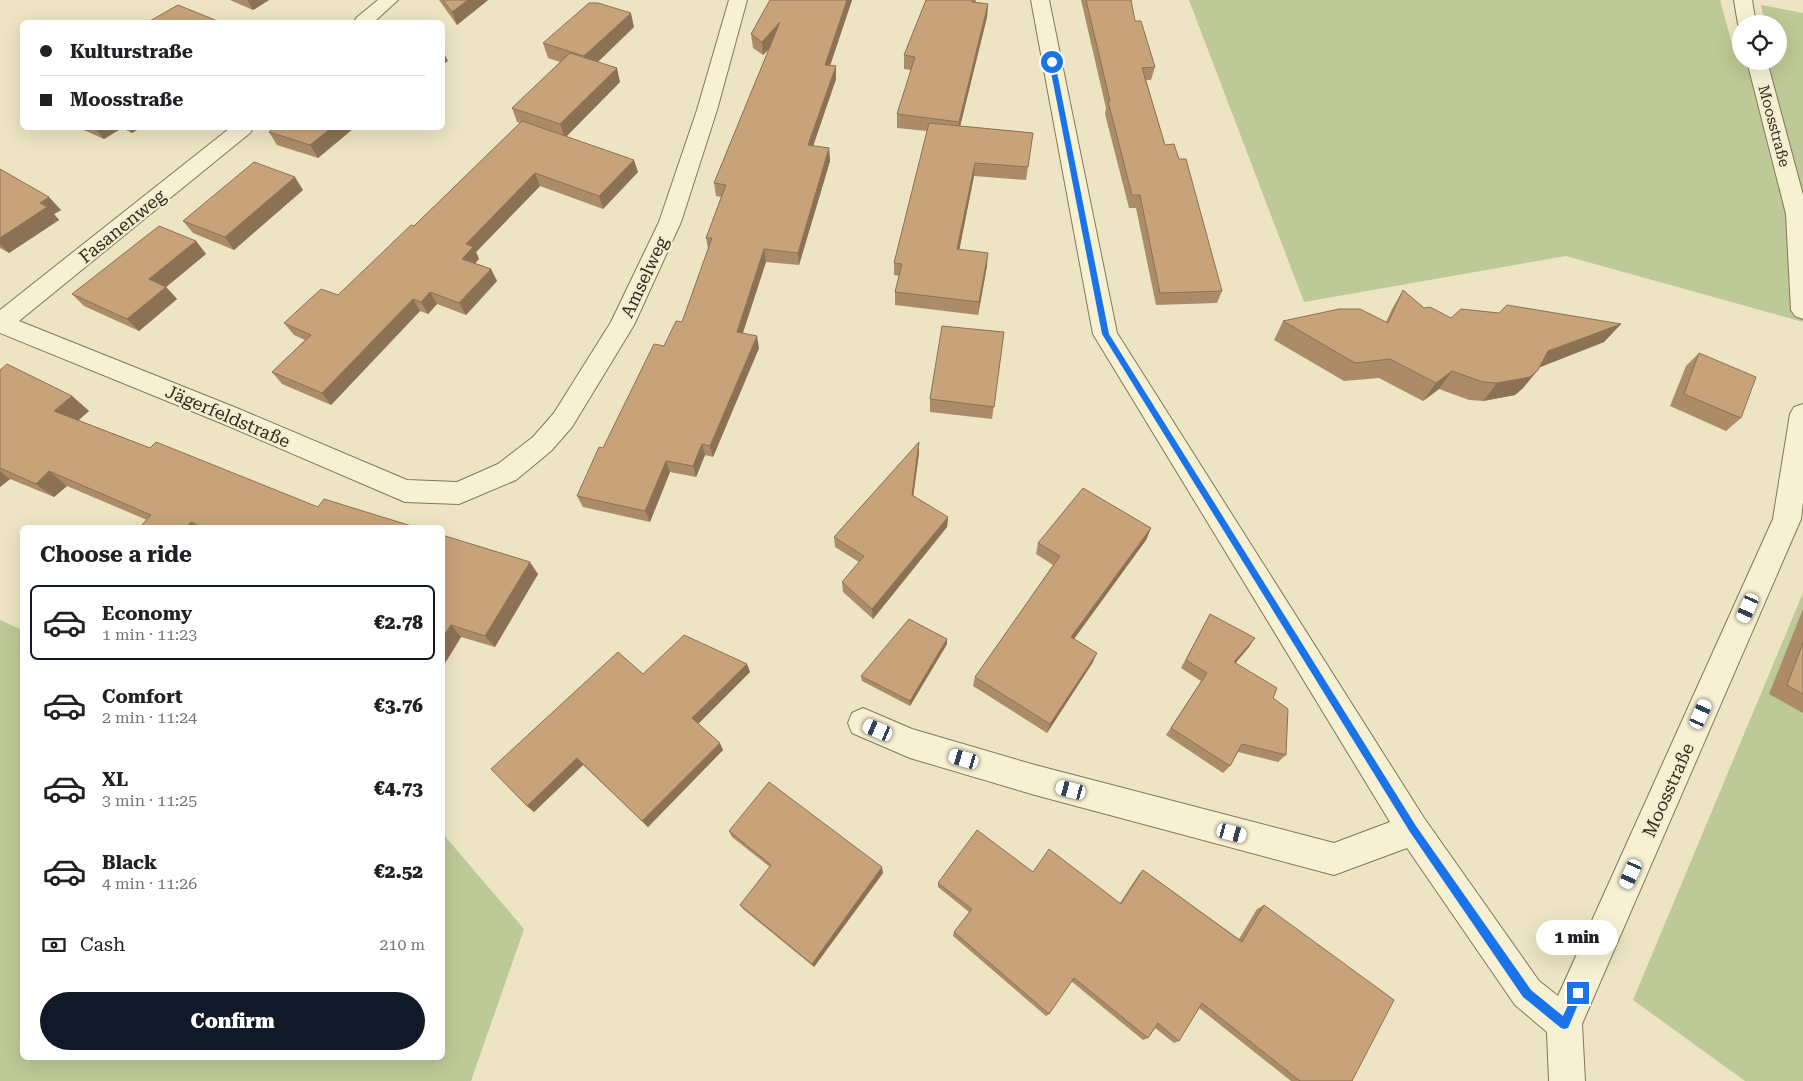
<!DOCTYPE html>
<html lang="en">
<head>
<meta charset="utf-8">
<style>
	body { margin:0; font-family:"Roboto Serif",serif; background:#f6f6f6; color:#202124; height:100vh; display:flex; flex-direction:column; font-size:19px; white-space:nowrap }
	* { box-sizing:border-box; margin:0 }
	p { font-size:16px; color:#757577 }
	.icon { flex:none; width:28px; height:28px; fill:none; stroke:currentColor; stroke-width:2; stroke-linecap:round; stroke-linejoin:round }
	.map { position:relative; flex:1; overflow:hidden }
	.details { position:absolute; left:20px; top:525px; width:425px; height:535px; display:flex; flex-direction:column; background:#fff; border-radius:8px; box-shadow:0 5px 20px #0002 }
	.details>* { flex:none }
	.banner { position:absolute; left:20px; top:20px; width:425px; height:110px; border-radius:8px; box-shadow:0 5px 20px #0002; display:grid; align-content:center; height:110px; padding:0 20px; background:#fff }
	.controls { position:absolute; left:1732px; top:15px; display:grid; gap:10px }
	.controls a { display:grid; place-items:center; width:55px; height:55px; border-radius:50%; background:#fff; box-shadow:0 5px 20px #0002; font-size:25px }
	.end { position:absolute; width:22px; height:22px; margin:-11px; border:6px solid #1a73e8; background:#fff; box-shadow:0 0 0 2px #fff }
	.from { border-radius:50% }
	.bubble { position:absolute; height:35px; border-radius:18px; background:#fff; box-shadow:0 5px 20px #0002; font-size:16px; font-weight:800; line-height:35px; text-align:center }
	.car { position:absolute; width:15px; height:30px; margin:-15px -8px; border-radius:6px; box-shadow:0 0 4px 1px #0007; background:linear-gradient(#fff 24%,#345 0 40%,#fff 0 76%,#345 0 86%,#fff 0) }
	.banner b { display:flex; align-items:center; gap:18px; height:48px; font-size:19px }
	.banner b+b { border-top:1px solid #e0e0e0 }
	.banner i { width:12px; height:12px; background:#202124 }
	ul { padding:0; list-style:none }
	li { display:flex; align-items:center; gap:15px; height:75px; margin:0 10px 8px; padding:0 10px; border:2px solid transparent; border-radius:8px }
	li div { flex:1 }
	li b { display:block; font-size:19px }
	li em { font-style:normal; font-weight:800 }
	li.active { border-color:#111827 }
	li>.icon { width:45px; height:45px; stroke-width:1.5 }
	h2 { padding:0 20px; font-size:22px; line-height:60px }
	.pay { display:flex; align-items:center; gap:12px; height:55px; padding:0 20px; font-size:19px }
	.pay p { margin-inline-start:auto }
	.action { display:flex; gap:10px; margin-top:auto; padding:10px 20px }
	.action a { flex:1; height:58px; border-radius:30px; background:#111827; color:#fff; font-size:20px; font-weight:800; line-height:58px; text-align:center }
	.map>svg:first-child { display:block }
	.green { fill:#bdc996 }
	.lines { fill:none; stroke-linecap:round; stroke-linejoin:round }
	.minor-casing { stroke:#85765a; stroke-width:2 }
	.minor { fill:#f7f1d4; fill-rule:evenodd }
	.wall { fill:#ac8c68 }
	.shaded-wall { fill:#8c7255 }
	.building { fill:#c8a379; stroke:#8c7255 }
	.route { fill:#1a73e8 }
	.labels { text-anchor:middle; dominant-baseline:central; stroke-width:4.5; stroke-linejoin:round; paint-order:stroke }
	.far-street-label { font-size:15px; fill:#352c1e; stroke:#f3eed1 }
	.street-label { font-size:18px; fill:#352c1e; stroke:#f3eed1 }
</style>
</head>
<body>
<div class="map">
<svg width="1803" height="1081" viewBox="0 0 1803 1081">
	<rect width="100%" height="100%" fill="#ece4c2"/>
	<g class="green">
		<path d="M1189,0H1720L1732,44L1741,46V61H1779V24H1765L1761,5L1803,13V322L1566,256L1304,302Z"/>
		<path d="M1803,593V1081H1745L1633,1000Z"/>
		<path d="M0,620L22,630V1058H442L443,834L524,929L471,1081H0Z"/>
	</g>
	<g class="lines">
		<g class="minor-casing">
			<g id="minor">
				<path d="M378,0H398L374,22H354L356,18Z"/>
				<path d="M729,0H747L717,110L681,222L634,325L572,427L551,451L516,480L459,504L405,502L221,423L0,333V310L230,128H253L250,133L19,321L239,409L407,480L457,482L498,464L533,437L554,413L611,322L659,222L697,110Z"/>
				<path d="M1031,0H1049L1117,333L1424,818L1539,981L1558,996L1773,519L1790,414L1794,407L1803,404V502L1801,519L1582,1024L1585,1081H1549L1547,1032L1515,1005L1407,848L1334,875L1035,795L910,758L852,733L848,723L852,713L863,708L912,729L1035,765L1334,843L1390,822L1093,334Z"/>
				<path d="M1734,0H1752L1756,24H1741L1740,28L1738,24Z"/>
				<path d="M1747,61H1767L1803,195V319L1795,316L1791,310L1786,214Z"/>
			</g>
		</g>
		<use href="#minor" class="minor"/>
	</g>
	<g class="wall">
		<path d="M230,0H269L253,10Z"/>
		<path d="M439,0H488L457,25Z"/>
		<path d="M770,0H852L830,65L836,66V79L813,146L829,148L830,161L799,265L766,262L743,333L759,348L713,457L705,455L696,477L670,472L650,522L583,507L577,496L603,448L664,346L682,322L708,249L706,238L721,197L716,196L714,183L769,49L763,55L753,48L751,34Z"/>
		<path d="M926,0H976V2L988,4L987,17L960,126L1033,133L1026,180L974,176L959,249L987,266L978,315L895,305V292L899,276L894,275V263L927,131L897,128V114L911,70L904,69V55Z"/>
		<path d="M1081,0H1131L1135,21L1155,67L1151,80H1146L1165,145L1222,291L1217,303L1156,305L1136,208H1129L1105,114L1106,108Z"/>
		<path d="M634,27L598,62L620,82L566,136L638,172L603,209L540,186L476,252L479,259L475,263L491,269L497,281L466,315L437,304L428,314L420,311L331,405L282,384L272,372L305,340L294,335L284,323L338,295L414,226L520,123L517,122L512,108L560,62L548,58L543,43Z"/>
		<path d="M79,128H140L132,133L122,128L104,139Z"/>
		<path d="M274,128H354L318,158L277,145L269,132Z"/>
		<path d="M0,169L61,210L54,214L59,220L9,253L0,248Z"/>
		<path d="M303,190L234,250L193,233L183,221Z"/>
		<path d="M196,241L206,254L166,287L177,299L139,331L84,306L72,294Z"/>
		<path d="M1403,290L1424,308L1451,318L1499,313L1621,324L1604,342L1540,367L1523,388L1515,395L1483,401L1469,400L1439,389L1423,401L1379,378L1344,381L1274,340L1283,321L1386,322L1392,309Z"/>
		<path d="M1004,332L992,419L930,412V399Z"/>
		<path d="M1699,353L1741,418L1726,431L1670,406L1686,366Z"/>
		<path d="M0,370L72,396L89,411L78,420L150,448L318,507L418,528H139L147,520L67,486L54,497L10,479L0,487Z"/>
		<path d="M919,442V453L913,496L948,517L947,527L873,619L843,592L842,582L859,562L835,547L834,537Z"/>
		<path d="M1151,528L1146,540L1074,639L1093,662L1047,733L973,686L975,677L1053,565L1036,554L1038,543Z"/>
		<path d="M442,535L538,574L495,647L461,637L442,668Z"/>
		<path d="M1803,609V713L1769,694Z"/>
		<path d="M1205,623L1249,647L1235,663L1273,698L1286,755L1278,762L1238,752L1230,766L1223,773L1166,735L1201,681L1181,668Z"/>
		<path d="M947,644L910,706L862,681L861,676Z"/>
		<path d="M747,664L750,672L698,724L723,750L648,827L583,765L534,812L527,806L643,674Z"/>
		<path d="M729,831L883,873L814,967L743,909L740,905L770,867L732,837Z"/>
		<path d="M1143,870L1239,939L1257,909L1264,905L1352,1081H1291L1199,1008L1179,1041L1174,1043L1155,1028L1148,1038L1143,1040L1071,981L1049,1014L1046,1016L953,936L954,932L969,912L938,887V883L1033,872L1120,903L1139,874Z"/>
	</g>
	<g class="shaded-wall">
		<path d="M247,0H269L253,10Z"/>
		<path d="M468,0H488L457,25L452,12Z"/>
		<path d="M847,0H852L826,78L825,65Z"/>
		<path d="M988,4L987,17L958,135L959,122Z"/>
		<path d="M631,13L634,27L588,71L584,56Z"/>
		<path d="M780,22L782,35L763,55L762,42Z"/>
		<path d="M442,49L448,61L442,65Z"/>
		<path d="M836,66V79L809,158L808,145Z"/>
		<path d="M617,68L620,82L565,138L560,124Z"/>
		<path d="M94,128H122L104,139Z"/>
		<path d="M128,128H140L132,133Z"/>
		<path d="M331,128H354L318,158L310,145Z"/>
		<path d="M829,148L830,161L799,265L798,253Z"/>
		<path d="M634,160L638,172L603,209L599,196Z"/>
		<path d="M975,163L974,176L957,262V249Z"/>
		<path d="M535,173L540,186L476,252L479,259L468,271L462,259L466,244Z"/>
		<path d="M295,177L303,190L234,250L225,237Z"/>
		<path d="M49,197L61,210L54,214L59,220L9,253L0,244V238L40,203Z"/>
		<path d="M196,241L206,254L160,292L149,279Z"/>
		<path d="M764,249L766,262L739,344L737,332Z"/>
		<path d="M988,253L987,266L978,315L979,302Z"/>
		<path d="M491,269L497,281L466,315L459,303Z"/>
		<path d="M166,287L177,299L139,331L127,319Z"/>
		<path d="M430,292L437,304L428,314L421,302Z"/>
		<path d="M413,299L420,311L331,405L322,393Z"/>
		<path d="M1621,324L1604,342L1533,370L1548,351Z"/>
		<path d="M757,336L759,348L713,457L710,446Z"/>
		<path d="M1538,370L1523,388L1515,395L1483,401L1497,383Z"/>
		<path d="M1452,371L1439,389L1423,401L1436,383Z"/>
		<path d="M72,396L89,411L72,426L54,411Z"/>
		<path d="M919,442V453L912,506V495Z"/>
		<path d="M702,444L705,455L696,477L693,466Z"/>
		<path d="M666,461L670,472L650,522L645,511Z"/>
		<path d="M0,471L10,479L0,487Z"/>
		<path d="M49,471L67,486L54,497L36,484Z"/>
		<path d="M948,517L947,527L873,619L872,609Z"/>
		<path d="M191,522L198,528H185Z"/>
		<path d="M1151,528L1146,540L1068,647L1071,637Z"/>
		<path d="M530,562L538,574L495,647L485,636Z"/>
		<path d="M451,625L461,637L442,668V638Z"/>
		<path d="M1255,638L1249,647L1229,671L1234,662Z"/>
		<path d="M947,639V644L910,706V701Z"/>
		<path d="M1097,653L1093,662L1047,733L1050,724Z"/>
		<path d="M747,664L750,672L696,726L692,718Z"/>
		<path d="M720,743L723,750L648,827L642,821Z"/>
		<path d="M577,758L583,765L534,812L527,806Z"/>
		<path d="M882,867L883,873L814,967L812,964Z"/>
	</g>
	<g class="building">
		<path d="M443,0H468L452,12Z"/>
		<path d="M770,0H847L825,65L836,66L808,145L829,148L798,253L764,249L737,332L757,336L710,446L702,444L693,466L666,461L645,511L577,496L599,447L603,448L654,344L664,346L676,321L682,322L712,238H706L726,185L714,183L780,22L762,42L751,34Z"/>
		<path d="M926,0H973L972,2L988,4L959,122L897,114L915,57L904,55Z"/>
		<path d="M1086,0H1131L1135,21H1141L1155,67L1142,68L1165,145L1174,144L1179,159H1186L1222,291L1160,293L1140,195H1132L1108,101H1110Z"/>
		<path d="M589,3H598L631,13L584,56L543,43Z"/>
		<path d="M178,5L220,22H148Z"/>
		<path d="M570,53L617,68L560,124L512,108Z"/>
		<path d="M522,121L634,160L599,196L535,173L466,244L473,247L462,259L491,269L459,303L430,292L421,302L413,299L322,393L272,372L311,335L284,323L321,289L338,295L411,225L414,226Z"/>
		<path d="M929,123L1033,133L1028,167L975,163L957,249L988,253L979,302L895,292L902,264L894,263Z"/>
		<path d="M274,128H331L310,145L269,132Z"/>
		<path d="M254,162L295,177L225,237L183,221Z"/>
		<path d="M0,169L49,197L40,203L47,207L0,238Z"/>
		<path d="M159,226L196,241L149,279L166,287L127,319L72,294Z"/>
		<path d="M1403,290L1424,308L1430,307L1451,318L1461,309L1499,313L1507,305L1621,324L1548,351L1538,370L1530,377L1497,383L1483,382L1452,371L1436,383L1390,359L1355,363L1283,321L1339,309H1360L1388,323Z"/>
		<path d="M942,326L1004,332L994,407L930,399Z"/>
		<path d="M1699,353L1756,377L1741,418L1684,394Z"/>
		<path d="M7,364L72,396L54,411L150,448L156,442L318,507L324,499L418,528H204L191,522L185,528H139L151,515L49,471L36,484L0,468V370Z"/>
		<path d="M919,442L912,495L948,517L872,609L842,582L864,556L834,537Z"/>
		<path d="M1083,488L1151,528L1071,637L1097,653L1050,724L975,677L1060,556L1038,543Z"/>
		<path d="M442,535L530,562L485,636L451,625L442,638Z"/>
		<path d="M1210,614L1255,638L1234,662L1277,688L1273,698L1288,709L1286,755L1242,744L1230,766L1171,728L1207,673L1186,660Z"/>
		<path d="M909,619L947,639L910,701L861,676Z"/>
		<path d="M684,635L747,664L692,718L720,743L642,821L577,758L527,806L491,769L618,652L643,674Z"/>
		<path d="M1803,643V694L1787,685Z"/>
		<path d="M769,782L882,867L812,964L740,905L771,865L729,831Z"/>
		<path d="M977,830L1033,872L1049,849L1121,904L1143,870L1242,942L1264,905L1394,1000L1352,1081H1300L1202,1003L1179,1041L1158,1023L1148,1038L1074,978L1049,1014L954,932L972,909L938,883Z"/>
	</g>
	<path class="route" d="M1052,60L1055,62L1109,334L1416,826L1531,990L1563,1016L1575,990L1578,988L1582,990L1583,993L1568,1028L1564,1029L1561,1028L1523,997L1410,832L1102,334L1049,62Z"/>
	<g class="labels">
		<g class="far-street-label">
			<text transform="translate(1774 126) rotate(75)">Moosstraße</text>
		</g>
		<g class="street-label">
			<text transform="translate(122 226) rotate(-39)">Fasanenweg</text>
			<text transform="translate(644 277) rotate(-65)">Amselweg</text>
			<text transform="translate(228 416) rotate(23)">Jägerfeldstraße</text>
			<text transform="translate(1668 790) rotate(-66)">Moosstraße</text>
		</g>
	</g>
</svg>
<div class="controls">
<a><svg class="icon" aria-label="locate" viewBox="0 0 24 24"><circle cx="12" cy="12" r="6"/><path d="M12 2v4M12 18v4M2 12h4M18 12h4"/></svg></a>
</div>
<i class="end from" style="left:1052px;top:62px"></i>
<i class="end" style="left:1578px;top:993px"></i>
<div class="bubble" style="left:1536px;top:920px;width:82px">1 min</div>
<i class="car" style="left:1748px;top:608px;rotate:204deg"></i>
<i class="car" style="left:1701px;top:714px;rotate:24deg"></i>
<i class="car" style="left:878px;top:730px;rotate:293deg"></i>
<i class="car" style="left:964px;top:759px;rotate:286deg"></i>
<i class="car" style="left:1071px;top:790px;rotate:285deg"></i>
<i class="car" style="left:1232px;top:833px;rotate:105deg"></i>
<i class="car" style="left:1631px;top:874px;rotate:204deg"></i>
<div class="banner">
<b><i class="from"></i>Kulturstraße</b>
<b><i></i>Moosstraße</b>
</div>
<section class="details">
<h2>Choose a ride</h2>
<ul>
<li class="active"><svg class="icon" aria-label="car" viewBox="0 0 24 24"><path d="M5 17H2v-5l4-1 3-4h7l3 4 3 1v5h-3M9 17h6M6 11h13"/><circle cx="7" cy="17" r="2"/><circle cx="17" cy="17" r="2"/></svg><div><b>Economy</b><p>1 min · 11:23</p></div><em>€2.78</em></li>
<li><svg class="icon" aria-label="car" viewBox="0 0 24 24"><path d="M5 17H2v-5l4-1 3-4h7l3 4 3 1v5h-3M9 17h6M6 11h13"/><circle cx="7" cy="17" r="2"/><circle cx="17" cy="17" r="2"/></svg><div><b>Comfort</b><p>2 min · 11:24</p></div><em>€3.76</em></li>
<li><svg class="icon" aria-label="car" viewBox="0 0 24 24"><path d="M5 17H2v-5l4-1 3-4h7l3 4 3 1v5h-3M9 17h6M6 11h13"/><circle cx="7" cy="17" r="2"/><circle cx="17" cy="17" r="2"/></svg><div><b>XL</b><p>3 min · 11:25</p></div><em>€4.73</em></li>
<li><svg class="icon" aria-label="car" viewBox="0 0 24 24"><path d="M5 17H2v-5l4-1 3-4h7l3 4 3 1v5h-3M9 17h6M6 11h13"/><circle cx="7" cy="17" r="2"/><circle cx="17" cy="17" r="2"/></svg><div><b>Black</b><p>4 min · 11:26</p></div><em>€2.52</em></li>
</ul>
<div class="pay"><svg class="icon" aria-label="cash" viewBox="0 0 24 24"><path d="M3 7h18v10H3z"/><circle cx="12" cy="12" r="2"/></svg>Cash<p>210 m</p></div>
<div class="action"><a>Confirm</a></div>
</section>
</div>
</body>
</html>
